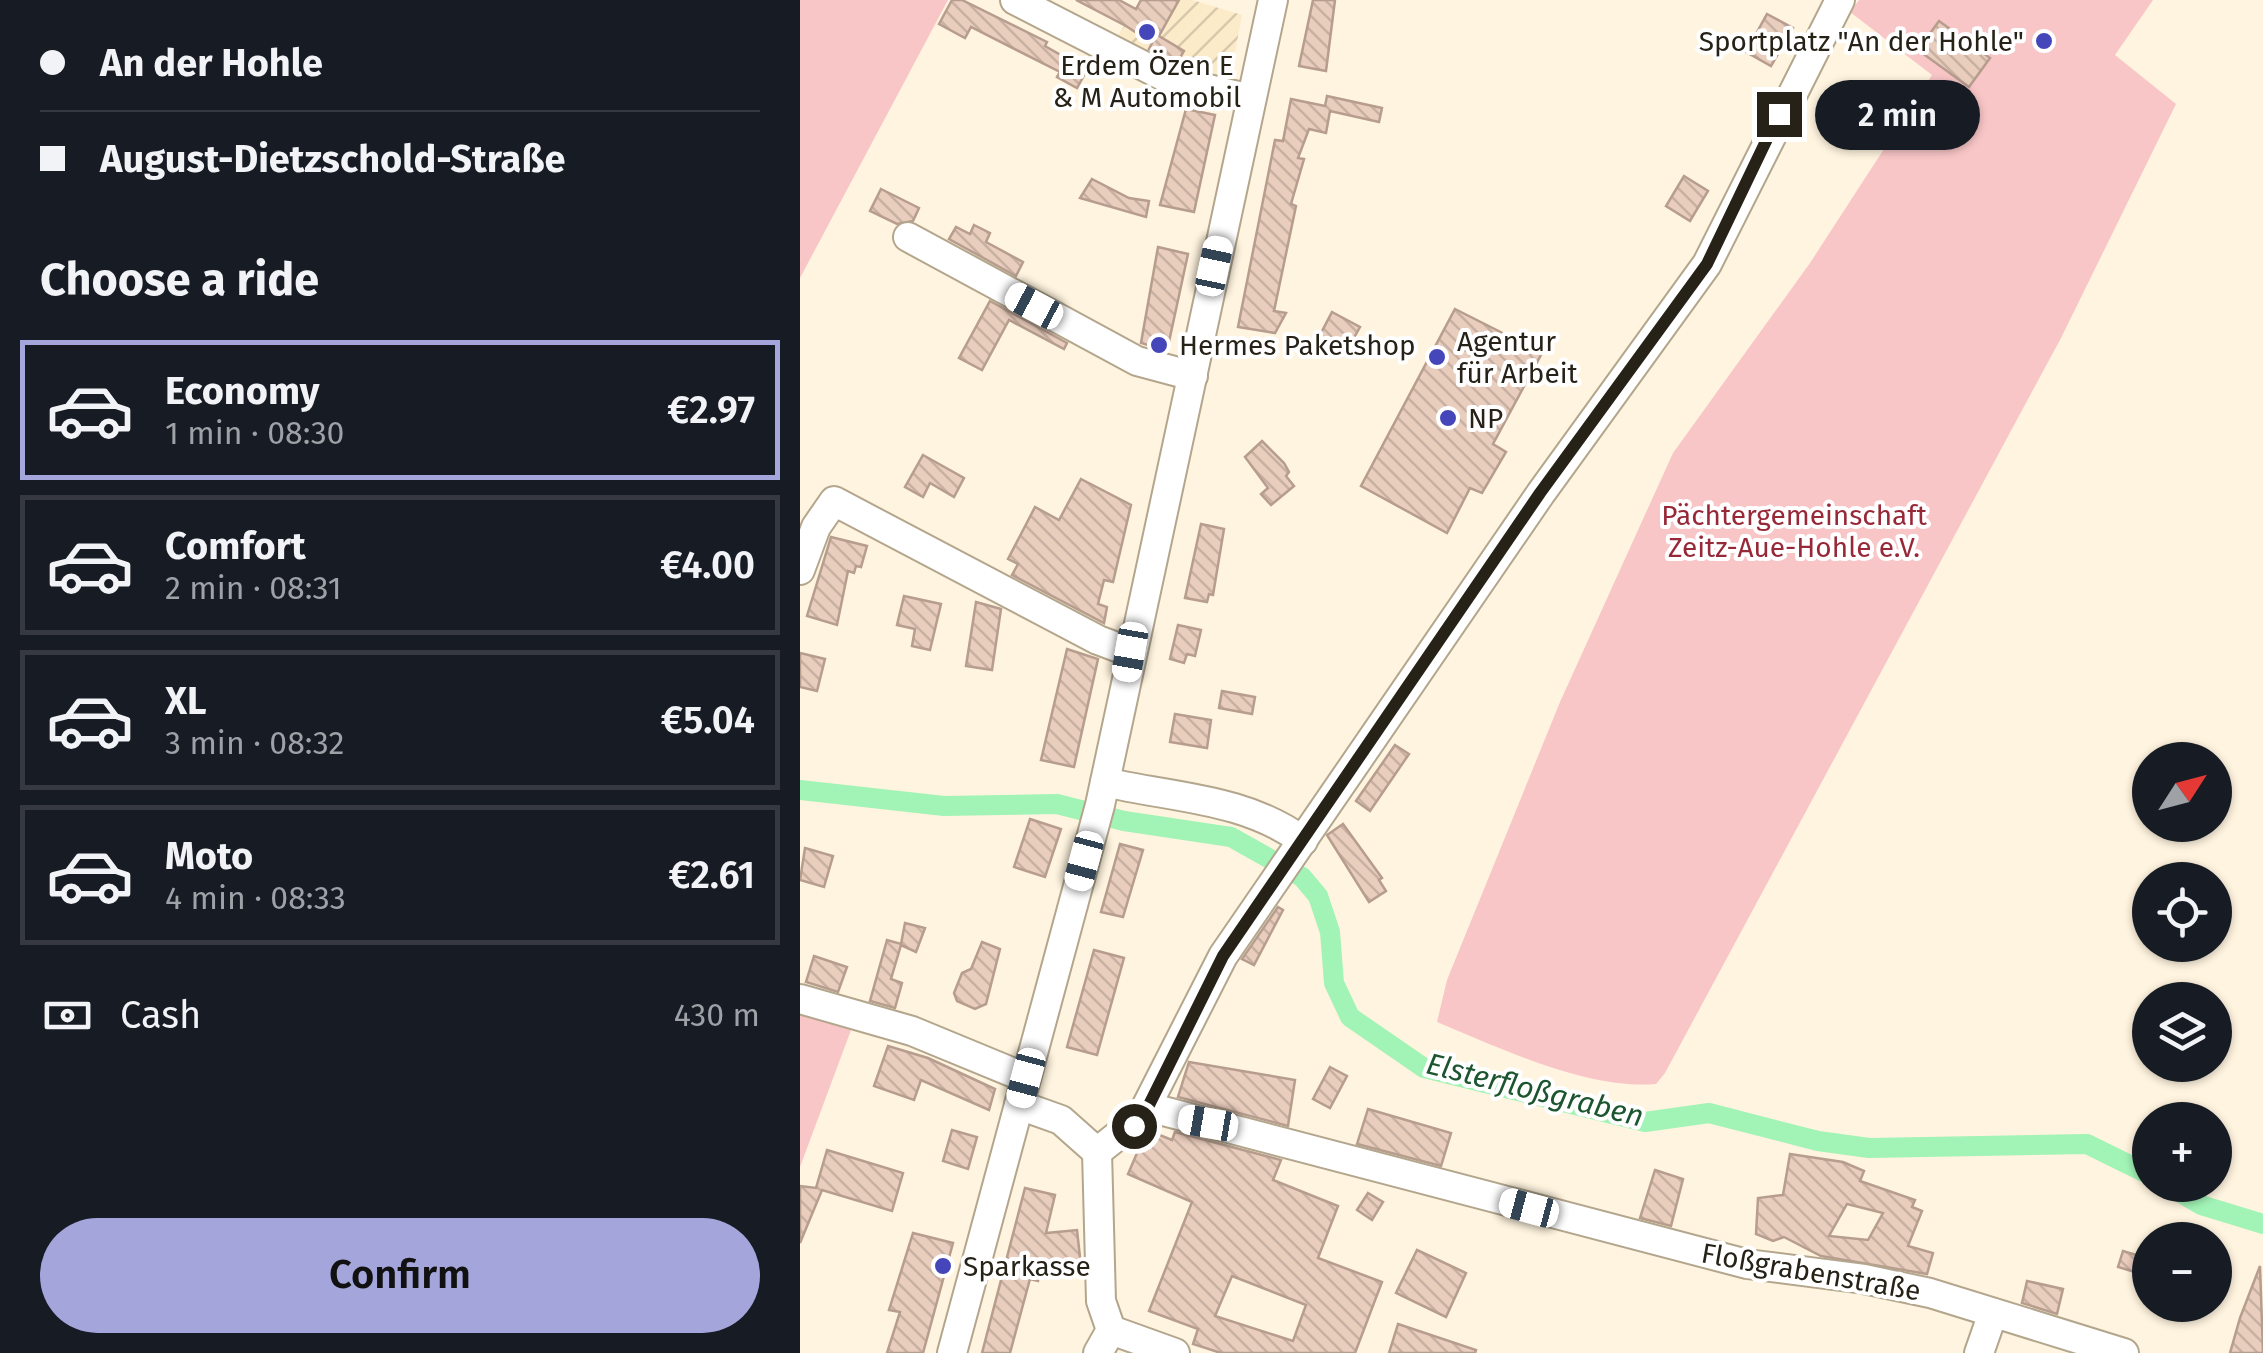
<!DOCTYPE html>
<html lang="en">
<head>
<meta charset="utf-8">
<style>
	body { margin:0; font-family:"Fira Sans",sans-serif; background:#20242c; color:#f1f3f6; height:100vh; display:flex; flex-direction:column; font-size:38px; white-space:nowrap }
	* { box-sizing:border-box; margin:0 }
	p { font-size:32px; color:#9ea1a6 }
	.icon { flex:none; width:55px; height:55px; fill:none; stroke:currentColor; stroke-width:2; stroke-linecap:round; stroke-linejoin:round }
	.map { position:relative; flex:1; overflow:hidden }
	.side { display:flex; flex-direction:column; background:#171b24; width:800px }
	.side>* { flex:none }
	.top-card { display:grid; align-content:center; height:220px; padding:0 40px; background:#171b24 }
	.needle { width:65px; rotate:54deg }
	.fabs { position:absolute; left:1332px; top:742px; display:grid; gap:20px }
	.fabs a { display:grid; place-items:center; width:100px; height:100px; border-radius:50%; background:#171b24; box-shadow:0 2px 8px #0004; font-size:50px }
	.end { position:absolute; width:45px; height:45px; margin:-22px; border:12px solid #272218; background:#fff; box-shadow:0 0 0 5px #fff }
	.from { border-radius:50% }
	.bubble { position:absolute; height:70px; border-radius:35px; background:#171b24; box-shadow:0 2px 8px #0004; font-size:32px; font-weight:600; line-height:70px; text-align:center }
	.car { position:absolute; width:30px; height:60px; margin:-30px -15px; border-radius:12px; box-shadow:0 0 8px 2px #0007; background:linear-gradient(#fff 24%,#345 0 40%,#fff 0 76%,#345 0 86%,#fff 0) }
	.top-card b { display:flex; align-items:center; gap:35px; height:95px; font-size:38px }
	.top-card b+b { border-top:2px solid #363941 }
	.top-card i { width:25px; height:25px; background:#f1f3f6 }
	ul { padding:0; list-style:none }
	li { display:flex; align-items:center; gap:30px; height:140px; margin:0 20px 15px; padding:0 20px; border:5px solid #363941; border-radius:0px }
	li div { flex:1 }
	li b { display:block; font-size:38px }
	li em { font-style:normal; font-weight:600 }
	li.active { border-color:#a4a5db }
	li>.icon { width:90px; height:90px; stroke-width:1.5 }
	h2 { padding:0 40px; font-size:45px; line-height:120px }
	.pay { display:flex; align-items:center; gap:25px; height:110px; padding:0 40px; font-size:38px }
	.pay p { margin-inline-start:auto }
	.primary-button { display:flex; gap:20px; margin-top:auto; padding:20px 40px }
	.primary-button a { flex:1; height:115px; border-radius:60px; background:#a4a5db; color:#111; font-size:40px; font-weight:600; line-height:115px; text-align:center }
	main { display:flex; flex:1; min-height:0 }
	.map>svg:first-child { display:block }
	.industrial { fill:url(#industrial-furrows) }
	.green { fill:#f9c6c7 }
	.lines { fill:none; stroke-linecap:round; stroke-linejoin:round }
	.canal { stroke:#a2f3b6; stroke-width:20 }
	.building { fill:url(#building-back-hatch); stroke:#b79d8e; stroke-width:2.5; fill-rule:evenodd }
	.minor-casing { stroke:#b3a68d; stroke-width:32 }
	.minor { stroke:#fff; stroke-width:28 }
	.route { stroke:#272218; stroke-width:12 }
	.poi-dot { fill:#4646bb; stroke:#fff; stroke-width:4 }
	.labels { text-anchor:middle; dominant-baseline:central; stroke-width:8; stroke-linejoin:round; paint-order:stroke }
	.poi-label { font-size:28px; fill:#272218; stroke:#fff; text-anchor:start }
	.park-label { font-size:28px; fill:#972838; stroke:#fff }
	.street-label { font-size:28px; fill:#272218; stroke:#fff }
	.water-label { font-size:30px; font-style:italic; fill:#1c552f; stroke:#fff }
</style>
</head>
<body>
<main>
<section class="side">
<div class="top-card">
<b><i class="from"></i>An der Hohle</b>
<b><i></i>August-Dietzschold-Straße</b>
</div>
<h2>Choose a ride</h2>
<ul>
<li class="active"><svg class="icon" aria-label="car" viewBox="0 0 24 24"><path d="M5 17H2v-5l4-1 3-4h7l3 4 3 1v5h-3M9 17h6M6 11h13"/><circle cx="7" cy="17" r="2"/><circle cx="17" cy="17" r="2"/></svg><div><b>Economy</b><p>1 min · 08:30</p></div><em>€2.97</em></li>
<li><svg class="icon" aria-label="car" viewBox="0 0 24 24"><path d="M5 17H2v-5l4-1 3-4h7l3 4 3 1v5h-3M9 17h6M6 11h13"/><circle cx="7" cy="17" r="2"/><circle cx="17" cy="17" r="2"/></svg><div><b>Comfort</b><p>2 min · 08:31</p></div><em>€4.00</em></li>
<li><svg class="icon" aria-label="car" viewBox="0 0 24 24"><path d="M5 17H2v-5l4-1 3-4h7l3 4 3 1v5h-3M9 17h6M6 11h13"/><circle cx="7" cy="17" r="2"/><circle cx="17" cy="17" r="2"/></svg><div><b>XL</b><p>3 min · 08:32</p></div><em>€5.04</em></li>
<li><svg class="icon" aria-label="car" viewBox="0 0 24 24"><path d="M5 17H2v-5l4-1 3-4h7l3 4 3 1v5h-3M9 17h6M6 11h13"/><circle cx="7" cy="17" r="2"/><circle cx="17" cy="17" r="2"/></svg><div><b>Moto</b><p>4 min · 08:33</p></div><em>€2.61</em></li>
</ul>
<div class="pay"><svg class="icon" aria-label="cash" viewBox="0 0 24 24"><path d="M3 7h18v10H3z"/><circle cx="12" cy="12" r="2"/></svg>Cash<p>430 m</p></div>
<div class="primary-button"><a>Confirm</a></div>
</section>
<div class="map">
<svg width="1463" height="1353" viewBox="0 0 1463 1353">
	<defs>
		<pattern id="industrial-furrows" width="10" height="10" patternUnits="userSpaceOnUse" patternTransform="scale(2.5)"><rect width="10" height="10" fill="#fcebc9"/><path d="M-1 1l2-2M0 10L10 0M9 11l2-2" fill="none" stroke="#d8c9ac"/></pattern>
		<pattern id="building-back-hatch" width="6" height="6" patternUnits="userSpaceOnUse" patternTransform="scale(2.5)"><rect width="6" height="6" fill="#e9cdbd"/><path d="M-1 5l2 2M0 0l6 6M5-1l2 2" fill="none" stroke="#c8b0a2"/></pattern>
	</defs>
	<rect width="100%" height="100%" fill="#fff4df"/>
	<path class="industrial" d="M340,0H392L442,15L430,79L378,70L318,36Z"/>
	<g class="green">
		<path d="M0,0H148L0,278Z"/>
		<path d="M1059,0H1353L1315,55L1376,104L1261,338L865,1073L856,1084C787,1090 700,1048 637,1022L647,980L760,702L873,453L1010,263L1132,75L1050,12Z"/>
		<path d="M0,1015L51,1030L0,1167Z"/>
	</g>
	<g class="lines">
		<g class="canal">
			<path d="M0,790L144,806L257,804L324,821L431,837L502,877L518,896L530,932L534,983L550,1017L624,1068L845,1122L909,1113L1018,1141L1069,1148L1287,1144L1350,1175"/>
			<path d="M1367,1185L1401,1205L1463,1224"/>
		</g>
	</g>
	<g class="building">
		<path d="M152,0H162L247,42L245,46L287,70L277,88L257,77L260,72L171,27L165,38L139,24Z"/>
		<path d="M276,0H319L336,9L341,0H379L359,36L384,51L377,63L349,49L352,43L326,26Z"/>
		<path d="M513,0H535L526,71L499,66Z"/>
		<path d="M967,14L993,28L971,66L946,52Z"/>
		<path d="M1139,21L1190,58L1169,87L1118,50Z"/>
		<path d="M527,96L582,108L579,122L530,111L526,133L509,129L498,158L504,159L491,204L496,206L474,311L486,313L475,333L438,327L475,140L483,141L491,99L525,106Z"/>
		<path d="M386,109L415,115L394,212L360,205Z"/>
		<path d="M884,176L908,191L890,221L866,206Z"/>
		<path d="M292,179L329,198L349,201L346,217L280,198Z"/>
		<path d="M81,189L119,208L113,221L97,224L70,211Z"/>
		<path d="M174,225L190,233L186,242L223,262L216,276L149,239L156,227L170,234Z"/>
		<path d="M358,247L388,254L367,351L341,343Z"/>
		<path d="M190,301L267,343L264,349L209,320L182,370L159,358Z"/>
		<path d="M655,309L742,353L693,444L706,452L682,493L670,488L647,533L561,486Z"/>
		<path d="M532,312L560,327L547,350L520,335Z"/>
		<path d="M462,441L484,463L489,472L486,476L494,486L471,505L461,494L468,488L445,457Z"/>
		<path d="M123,455L164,478L154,497L130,483L123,497L105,487Z"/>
		<path d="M281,479L331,505L313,582L304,580L298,604L307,607L304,623L212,575L218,564L208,559L235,507L259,520Z"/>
		<path d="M401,524L424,529L413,595L409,594L407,602L385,598Z"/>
		<path d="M31,537L67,546L61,567L56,566L54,573L48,571L37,625L7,616Z"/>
		<path d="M104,596L141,604L130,650L112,646L115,629L97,625Z"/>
		<path d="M176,602L201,609L192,670L166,666Z"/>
		<path d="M378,625L401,630L395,656L387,654L384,663L370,659Z"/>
		<path d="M267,649L298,659L274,767L241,760Z"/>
		<path d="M0,653L25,659L17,691L0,687Z"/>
		<path d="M422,691L455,697L452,714L419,708Z"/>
		<path d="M375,714L411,720L407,748L370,742Z"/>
		<path d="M595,745L609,754L570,811L556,801Z"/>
		<path d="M230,819L261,829L245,877L214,867Z"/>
		<path d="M543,824L582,878L579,880L586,891L569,902L527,835Z"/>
		<path d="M320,844L343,850L323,917L301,912Z"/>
		<path d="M5,848L33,856L24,887L0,880Z"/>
		<path d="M478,907L483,910L454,965L442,959Z"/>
		<path d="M105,923L125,928L116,952L101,945L91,979L102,983L95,1008L70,1001L87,940L101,944Z"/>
		<path d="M182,942L200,949L186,1004L175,1009L157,1001L154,993L162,973L171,969Z"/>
		<path d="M294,950L324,958L297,1055L267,1047Z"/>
		<path d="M14,956L47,967L38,992L6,982Z"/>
		<path d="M88,1046L128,1058L195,1089L189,1110L121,1080L114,1100L74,1086Z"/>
		<path d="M389,1062L495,1080L488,1126L378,1097Z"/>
		<path d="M530,1067L547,1076L530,1108L513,1099Z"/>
		<path d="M568,1109L651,1133L641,1166L557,1144Z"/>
		<path d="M152,1130L177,1137L168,1169L143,1161Z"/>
		<path d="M375,1132L481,1160L473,1180L538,1206L518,1258L582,1282L555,1353H421L393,1344L398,1329L349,1311L392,1202L328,1174L340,1146L348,1149L355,1133L372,1140ZM432,1276L506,1305L493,1341L415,1316Z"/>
		<path d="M27,1150L103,1173L92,1211L22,1190L0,1243V1186L16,1188Z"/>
		<path d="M990,1154L1043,1162L1064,1171L1060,1181L1115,1200L1112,1207L1122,1211L1108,1246L1133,1253L1127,1274L1021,1256L984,1237L973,1241L956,1234L958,1198L983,1195ZM1047,1204L1083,1213L1068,1240L1029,1236Z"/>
		<path d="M855,1170L883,1179L871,1226L840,1218Z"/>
		<path d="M225,1188L255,1195L246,1233L277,1230L281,1266L241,1270L238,1281L230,1279L210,1353H182Z"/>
		<path d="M568,1193L583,1202L572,1220L557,1210Z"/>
		<path d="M113,1233L153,1243L123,1353H87L100,1312L89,1310Z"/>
		<path d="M617,1250L666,1273L646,1317L596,1293Z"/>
		<path d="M1323,1251L1343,1257L1338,1273L1318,1267Z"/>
		<path d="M1460,1266L1463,1353H1430L1440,1318Z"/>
		<path d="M1227,1281L1263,1289L1257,1314L1222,1303Z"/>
		<path d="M598,1324L676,1350L675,1353H589Z"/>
	</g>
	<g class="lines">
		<g class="minor-casing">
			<g id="minor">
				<path d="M215,0L371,80L451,99"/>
				<path d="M108,237L337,361L393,376"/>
				<path d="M0,570L16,527L34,501L298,640L330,652"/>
				<path d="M305,782C373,798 445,798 503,841"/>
				<path d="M0,999L112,1031L226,1078"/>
				<path d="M219,1105L261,1120L297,1152L301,1301L311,1330L298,1353"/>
				<path d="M348,1107L947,1264L1064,1279L1130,1293L1324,1353"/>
				<path d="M297,1152L341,1117L423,956L741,493L907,264L1040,0"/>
				<path d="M311,1330L375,1353"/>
				<path d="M152,1353L300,805L473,0"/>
				<path d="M1179,1353L1193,1313"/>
			</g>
		</g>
		<use href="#minor" class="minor"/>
	</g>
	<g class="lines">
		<path class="route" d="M334,1126L348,1107L423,956L740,493L907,264L979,114"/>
	</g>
	<g class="poi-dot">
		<circle cx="347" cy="32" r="10"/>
		<circle cx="1244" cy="41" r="10"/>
		<circle cx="359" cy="345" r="10"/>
		<circle cx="637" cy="357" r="10"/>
		<circle cx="648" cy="418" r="10"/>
		<circle cx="143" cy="1266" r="10"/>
	</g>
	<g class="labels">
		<g class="poi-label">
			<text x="1224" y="41" text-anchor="end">Sportplatz "An der Hohle"</text>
			<text x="347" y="65" text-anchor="middle">Erdem Özen E<tspan x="347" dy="32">&amp; M Automobil</tspan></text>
			<text x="657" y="341">Agentur<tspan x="657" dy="32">für Arbeit</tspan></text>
			<text x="379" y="345">Hermes Paketshop</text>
			<text x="668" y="418">NP</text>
			<text x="163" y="1266">Sparkasse</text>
		</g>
		<g class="park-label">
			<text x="994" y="515">Pächtergemeinschaft<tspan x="994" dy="32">Zeitz-Aue-Hohle e.V.</tspan></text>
		</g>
		<g class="street-label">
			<text transform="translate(1011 1272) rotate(10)">Floßgrabenstraße</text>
		</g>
		<g class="water-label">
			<text transform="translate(735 1090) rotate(14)">Elsterfloßgraben</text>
		</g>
	</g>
</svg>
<div class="fabs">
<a><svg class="needle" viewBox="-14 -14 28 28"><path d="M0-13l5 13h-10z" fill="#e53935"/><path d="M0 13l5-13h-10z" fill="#9ea1a6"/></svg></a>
<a><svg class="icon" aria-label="locate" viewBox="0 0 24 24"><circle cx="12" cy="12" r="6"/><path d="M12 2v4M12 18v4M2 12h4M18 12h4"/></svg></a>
<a><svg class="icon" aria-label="layers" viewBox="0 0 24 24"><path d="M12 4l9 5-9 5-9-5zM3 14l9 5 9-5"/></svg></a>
<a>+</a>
<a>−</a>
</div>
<i class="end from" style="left:334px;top:1126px"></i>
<i class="end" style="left:979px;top:114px"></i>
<div class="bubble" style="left:1015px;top:80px;width:165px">2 min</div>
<i class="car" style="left:414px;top:266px;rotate:12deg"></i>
<i class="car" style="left:234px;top:306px;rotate:298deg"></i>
<i class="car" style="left:330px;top:652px;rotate:190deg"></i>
<i class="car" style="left:284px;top:861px;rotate:195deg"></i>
<i class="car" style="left:226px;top:1078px;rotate:195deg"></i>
<i class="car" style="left:408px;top:1123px;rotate:280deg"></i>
<i class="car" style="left:729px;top:1208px;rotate:285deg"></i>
</div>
</main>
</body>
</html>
